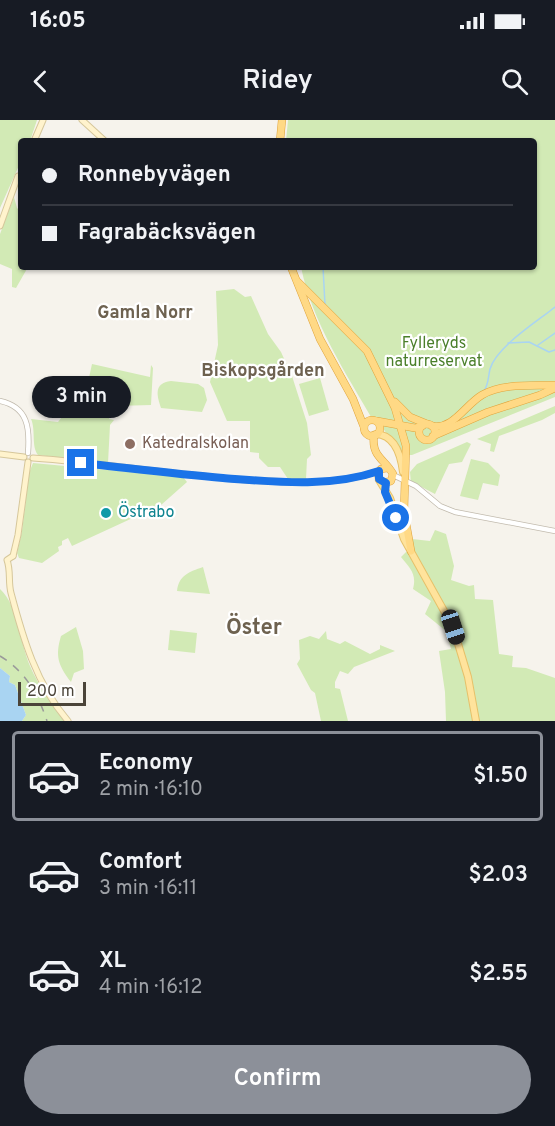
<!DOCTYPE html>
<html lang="en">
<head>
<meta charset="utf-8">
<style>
	body { margin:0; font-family:Overpass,sans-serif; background:#242831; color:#f1f3f6; height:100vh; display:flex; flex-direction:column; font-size:22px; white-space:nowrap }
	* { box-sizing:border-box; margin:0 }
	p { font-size:20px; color:#9ea1a6 }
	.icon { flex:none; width:33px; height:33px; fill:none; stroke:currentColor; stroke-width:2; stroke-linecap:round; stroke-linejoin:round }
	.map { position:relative; height:601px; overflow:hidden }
	.side { display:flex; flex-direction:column; background:#171b24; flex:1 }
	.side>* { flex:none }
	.hud { position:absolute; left:18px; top:18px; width:519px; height:132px; border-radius:6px; box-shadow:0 2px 4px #0004; display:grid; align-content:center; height:132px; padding:0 24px; background:#171b24 }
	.scale { position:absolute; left:18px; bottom:15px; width:68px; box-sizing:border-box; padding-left:6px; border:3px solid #4b4439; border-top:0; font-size:16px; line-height:21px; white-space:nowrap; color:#4b4439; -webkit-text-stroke:4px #fff; paint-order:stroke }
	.end { position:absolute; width:27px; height:27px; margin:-14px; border:8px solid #1a73e8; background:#fff; box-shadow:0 0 0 3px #fff }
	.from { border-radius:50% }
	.bubble { position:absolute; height:42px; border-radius:21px; background:#171b24; box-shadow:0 2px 4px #0004; font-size:20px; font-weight:600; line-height:42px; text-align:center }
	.car { position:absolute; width:18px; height:36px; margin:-18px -9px; border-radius:8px; box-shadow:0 0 4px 2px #0007; background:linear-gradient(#222 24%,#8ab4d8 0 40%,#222 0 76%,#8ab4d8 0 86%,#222 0) }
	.hud b { display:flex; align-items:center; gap:21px; height:57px; font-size:22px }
	.hud b+b { border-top:2px solid #363941 }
	.hud i { width:15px; height:15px; background:#f1f3f6 }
	ul { padding:10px 0 0; list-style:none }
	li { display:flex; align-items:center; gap:18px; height:90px; margin:0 12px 9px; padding:0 12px; border:3px solid transparent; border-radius:6px }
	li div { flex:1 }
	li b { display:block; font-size:22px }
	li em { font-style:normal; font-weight:600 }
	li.active { border-color:#8c9099 }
	li>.icon { width:54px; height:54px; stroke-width:1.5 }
	.primary-button { display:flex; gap:12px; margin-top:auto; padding:12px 24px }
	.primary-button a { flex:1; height:69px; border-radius:36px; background:#8c9099; color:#fff; font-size:24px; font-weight:600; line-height:69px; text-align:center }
	.status { display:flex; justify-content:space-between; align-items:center; height:42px; padding:0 30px; background:#171b24; direction:ltr }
	.status svg { height:16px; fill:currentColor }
	header { display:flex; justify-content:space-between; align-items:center; height:78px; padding:0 24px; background:#171b24; font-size:27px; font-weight:600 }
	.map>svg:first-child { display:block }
	.green { fill:#d2eab5 }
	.water { fill:#a9d4f2 }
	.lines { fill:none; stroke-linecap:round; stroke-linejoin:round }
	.stream { stroke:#a9d4f2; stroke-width:1.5 }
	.tertiary-casing { stroke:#c2bbae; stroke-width:6 }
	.secondary-casing { stroke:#d6c79b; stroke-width:7 }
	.primary-casing { stroke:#e6c16a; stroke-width:8 }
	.trunk-casing { stroke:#e0a43c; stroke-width:8 }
	.tertiary { stroke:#fff; stroke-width:4.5 }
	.secondary { stroke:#fff3cd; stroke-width:5 }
	.primary { stroke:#ffe39c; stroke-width:6 }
	.trunk { stroke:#ffd985; stroke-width:7 }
	.rail { stroke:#9a9a9a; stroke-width:1.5; stroke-dasharray:8 8; stroke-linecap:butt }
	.route { stroke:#1a73e8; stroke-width:8 }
	.education-dot { fill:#8d6e63; stroke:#fff; stroke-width:2 }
	.culture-dot { fill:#0f9aa8; stroke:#fff; stroke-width:2 }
	.labels { text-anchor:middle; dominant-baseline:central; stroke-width:4.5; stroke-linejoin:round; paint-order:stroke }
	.park-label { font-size:16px; fill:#4a7f2a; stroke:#fff }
	.education-label { font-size:16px; fill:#785e54; stroke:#fff; text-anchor:start }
	.culture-label { font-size:16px; fill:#0d838f; stroke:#fff; text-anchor:start }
	.neighbourhood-label { font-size:18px; font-weight:bold; fill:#6e6250; stroke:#fff }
	.district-label { font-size:22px; font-weight:bold; fill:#6e6250; stroke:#fff }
</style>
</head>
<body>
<div class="status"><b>16:05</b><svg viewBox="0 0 49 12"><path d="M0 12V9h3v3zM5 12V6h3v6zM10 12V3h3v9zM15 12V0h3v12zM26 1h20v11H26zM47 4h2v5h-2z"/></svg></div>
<header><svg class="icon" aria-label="back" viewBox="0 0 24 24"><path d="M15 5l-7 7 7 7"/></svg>Ridey<svg class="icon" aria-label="search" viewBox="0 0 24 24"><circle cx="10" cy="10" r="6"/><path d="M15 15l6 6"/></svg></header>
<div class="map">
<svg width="555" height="601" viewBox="0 0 555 601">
	<rect width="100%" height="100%" fill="#f6f3ec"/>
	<g class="green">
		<path d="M0,0H37L30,21H21V41L0,88Z"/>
		<path d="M288,0H555V277L412,335H402L377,300L374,302C346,253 312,202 301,147H534V21H286Z"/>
		<path d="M14,77L17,88L21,92V147H28L16,168L12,167V149L0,144V114Z"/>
		<path d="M234,169L245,177L251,176L268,214L281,232L292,256L307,303L311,335L307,339L306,359H288L280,347H268L259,338V333L250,332V301H227L210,262L218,225L216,171Z"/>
		<path d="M92,244L150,257L151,245L153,248L151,285L116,286L109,299L114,300L110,305L108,343L38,335C31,326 36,310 31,299L58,302L79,275L85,276Z"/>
		<path d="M320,258L329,290L309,296L299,264Z"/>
		<path d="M171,261L198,264L204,268L207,280L202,292L161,288C157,276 153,263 171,261Z"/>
		<path d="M555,286V293L542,300L499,316L494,332L490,331L491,324L477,319Z"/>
		<path d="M467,322L471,324L462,342L449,344L435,374L416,364H411L410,352L417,344Z"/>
		<path d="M471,339L488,343L500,355L498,366L483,363L478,380L460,376Z"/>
		<path d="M33,343L183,357L187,362L161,385L72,426L68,418L62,421V425L58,427L59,431L42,443L19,438L17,433L22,411L29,353Z"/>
		<path d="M435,410L446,414L454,446L451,460L469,466L474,465L475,479L493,480L499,534L513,536L512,547L526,548L555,558V601H446L445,572L439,531L451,529L446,511L425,494L431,481L413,469C417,454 410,448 401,437L411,427L412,419L430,421Z"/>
		<path d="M203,447L210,474L177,471C179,455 189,452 203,447Z"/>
		<path d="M0,469C19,487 20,523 30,546C39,567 52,583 66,601H22L26,595L15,565L9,562L10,556L0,548Z"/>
		<path d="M76,507L83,531L84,549L74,553L71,562C58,545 55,536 61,516Z"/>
		<path d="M170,510L197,513L195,533L168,530Z"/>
		<path d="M326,511L327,519L340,524L345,521L370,534L380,529V525L395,531L354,547L348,554L340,551L335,562V568L340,569L348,601H321L315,573L311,570L297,544L300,539L299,520L310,516L319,519Z"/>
	</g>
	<path class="water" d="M0,548L10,556L9,562L15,565L26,595L22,601H0Z"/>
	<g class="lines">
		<g class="stream">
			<path d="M323,147L325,185"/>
			<path d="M508,223L529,222L549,232L555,230"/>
			<path d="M538,225L555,213"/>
			<path d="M484,271C489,263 488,257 490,249C496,227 538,201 555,187"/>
		</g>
		<g class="tertiary-casing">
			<g id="tertiary">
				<path d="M0,281C28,287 30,308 28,333"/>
				<path d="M393,355L416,366L440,386L455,392L555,411"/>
			</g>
		</g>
		<g class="secondary-casing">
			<g id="secondary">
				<path d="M82,0L105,21"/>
				<path d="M34,21L43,0"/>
				<path d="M0,106L18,56"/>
				<path d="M0,334L24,337"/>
				<path d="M33,338C104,343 175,355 247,360C292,362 335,366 379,351"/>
				<path d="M13,436L7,440C11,451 8,462 11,473C23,518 36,564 68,601"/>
				<path d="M13,436L18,415L28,342"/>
			</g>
		</g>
		<g class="primary-casing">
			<g id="primary">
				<path d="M376,314C395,315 401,336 403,352"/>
				<path d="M379,360L390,378L404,419L453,507L468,557L476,601"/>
			</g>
		</g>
		<g class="trunk-casing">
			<g id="trunk">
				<path d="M280,21L282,0"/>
				<path d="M291,147L320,219L353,279L364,307"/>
				<path d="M298,162L367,231L395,288L406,326L404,392L411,431"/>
				<path d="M395,282L410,297L427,304"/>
				<circle cx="372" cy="308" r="8"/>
				<path d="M377,301L415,308L422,306"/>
				<circle cx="427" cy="312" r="8"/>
				<path d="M432,306C453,310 465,285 482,275C503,263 531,266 555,265"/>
				<path d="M374,315C371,337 385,339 393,354L391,361L383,363L379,359L378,353L381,349L387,348"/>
				<path d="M433,316L488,292L540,275L555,268"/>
			</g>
		</g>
		<use href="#tertiary" class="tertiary"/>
		<use href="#secondary" class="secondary"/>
		<use href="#primary" class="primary"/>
		<use href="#trunk" class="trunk"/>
		<path class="rail" d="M0,536C25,551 38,574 47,601"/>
	</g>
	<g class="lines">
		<path class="route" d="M81,343C128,348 176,354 223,358C275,362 329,368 379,351V359L386,363L385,372L396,398"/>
	</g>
	<circle class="education-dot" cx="130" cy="324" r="6"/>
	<circle class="culture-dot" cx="106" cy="393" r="6"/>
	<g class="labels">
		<g class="park-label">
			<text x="434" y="224">Fylleryds<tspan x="434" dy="18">naturreservat</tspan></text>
		</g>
		<g class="education-label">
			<text x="142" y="324">Katedralskolan</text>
		</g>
		<g class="culture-label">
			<text x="118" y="393">Östrabo</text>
		</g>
		<g class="neighbourhood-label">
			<text x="145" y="193">Gamla Norr</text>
			<text x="263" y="251">Biskopsgården</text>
		</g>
		<g class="district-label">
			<text x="254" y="508">Öster</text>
		</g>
	</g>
</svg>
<div class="scale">200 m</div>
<i class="end from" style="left:396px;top:398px"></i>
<i class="end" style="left:81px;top:343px"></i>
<div class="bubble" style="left:32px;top:256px;width:99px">3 min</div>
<i class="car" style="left:453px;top:507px;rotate:162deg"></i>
<div class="hud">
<b><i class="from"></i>Ronnebyvägen</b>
<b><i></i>Fagrabäcksvägen</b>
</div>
</div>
<section class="side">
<ul>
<li class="active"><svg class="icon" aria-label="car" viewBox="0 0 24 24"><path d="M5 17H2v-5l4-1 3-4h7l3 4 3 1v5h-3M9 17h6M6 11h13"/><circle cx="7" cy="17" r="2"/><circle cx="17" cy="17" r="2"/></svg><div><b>Economy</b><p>2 min · 16:10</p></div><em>$1.50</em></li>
<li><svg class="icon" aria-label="car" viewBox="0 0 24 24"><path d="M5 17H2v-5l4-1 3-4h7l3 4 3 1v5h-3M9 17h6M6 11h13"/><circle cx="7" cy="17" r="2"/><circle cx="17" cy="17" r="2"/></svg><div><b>Comfort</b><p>3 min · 16:11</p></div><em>$2.03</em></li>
<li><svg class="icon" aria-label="car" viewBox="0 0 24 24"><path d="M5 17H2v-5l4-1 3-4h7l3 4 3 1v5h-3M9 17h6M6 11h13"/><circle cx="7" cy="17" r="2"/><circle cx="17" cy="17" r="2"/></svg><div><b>XL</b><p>4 min · 16:12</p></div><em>$2.55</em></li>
</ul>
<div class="primary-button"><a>Confirm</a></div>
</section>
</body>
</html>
